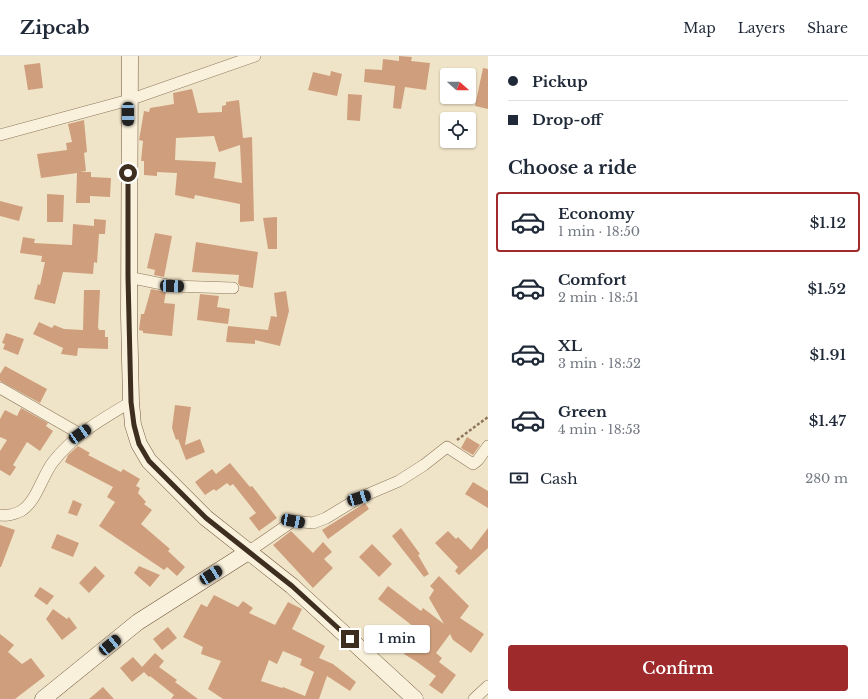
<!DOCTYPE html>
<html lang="en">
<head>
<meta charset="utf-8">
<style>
	body { margin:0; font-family:"Libre Baskerville",serif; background:#f6f6f7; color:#1f2937; height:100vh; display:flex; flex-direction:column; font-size:15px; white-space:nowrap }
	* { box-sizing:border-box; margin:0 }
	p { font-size:13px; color:#747a83 }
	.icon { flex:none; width:22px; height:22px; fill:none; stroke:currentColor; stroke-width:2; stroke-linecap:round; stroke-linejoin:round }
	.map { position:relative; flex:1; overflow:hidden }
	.panel { display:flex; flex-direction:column; background:#fff; width:380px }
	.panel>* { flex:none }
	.banner { display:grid; align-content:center; height:88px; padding:0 20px; background:#fff }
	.needle { width:26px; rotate:111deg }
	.tools { position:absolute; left:440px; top:12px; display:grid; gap:8px }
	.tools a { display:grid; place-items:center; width:36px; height:36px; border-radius:4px; background:#fff; box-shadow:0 1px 3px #0004; font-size:20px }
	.end { position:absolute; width:18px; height:18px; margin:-9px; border:5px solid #3d2e20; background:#fff; box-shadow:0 0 0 2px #fff }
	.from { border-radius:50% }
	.bubble { position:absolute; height:28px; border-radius:4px; background:#fff; box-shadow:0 1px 3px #0004; font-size:13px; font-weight:600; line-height:28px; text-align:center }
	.car { position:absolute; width:12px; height:24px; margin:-12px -6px; border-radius:5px; box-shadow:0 0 3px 1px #0007; background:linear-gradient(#222 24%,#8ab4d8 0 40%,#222 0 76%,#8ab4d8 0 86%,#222 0) }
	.banner b { display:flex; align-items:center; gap:14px; height:38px; font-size:15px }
	.banner b+b { border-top:1px solid #e0e1e3 }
	.banner i { width:10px; height:10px; background:#1f2937 }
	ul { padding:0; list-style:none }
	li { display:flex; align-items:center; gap:12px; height:60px; margin:0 8px 6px; padding:0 12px; border:2px solid transparent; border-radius:4px }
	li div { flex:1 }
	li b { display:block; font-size:15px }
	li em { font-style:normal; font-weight:600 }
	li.current { border-color:#9e2a2b }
	li>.icon { width:36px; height:36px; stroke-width:1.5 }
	h2 { padding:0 20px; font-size:18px; line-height:48px }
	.pay { display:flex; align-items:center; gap:10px; height:44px; padding:0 20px; font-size:15px }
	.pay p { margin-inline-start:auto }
	.button { display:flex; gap:8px; margin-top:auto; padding:8px 20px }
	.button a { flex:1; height:46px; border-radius:4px; background:#9e2a2b; color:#fff; font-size:16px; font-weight:600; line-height:46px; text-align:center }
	header { display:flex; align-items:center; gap:24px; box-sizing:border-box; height:56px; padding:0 20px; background:#fff; border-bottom:1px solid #e0e1e3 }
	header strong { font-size:19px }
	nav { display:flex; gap:22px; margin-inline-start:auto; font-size:14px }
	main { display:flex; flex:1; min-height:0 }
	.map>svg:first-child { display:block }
	.building { fill:#cf9f7d; fill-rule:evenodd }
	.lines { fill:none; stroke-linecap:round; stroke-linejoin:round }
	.street-casing { stroke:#8d765c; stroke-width:12 }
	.secondary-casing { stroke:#6f573f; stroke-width:17 }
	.path { stroke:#8d765c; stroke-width:2.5; stroke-dasharray:3 2; stroke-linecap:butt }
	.street { stroke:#faf1dc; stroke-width:11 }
	.secondary { stroke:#faf1dc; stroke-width:16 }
	.route { stroke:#3d2e20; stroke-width:5 }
</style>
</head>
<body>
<header>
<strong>Zipcab</strong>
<nav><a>Map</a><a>Layers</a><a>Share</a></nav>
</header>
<main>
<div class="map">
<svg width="488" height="643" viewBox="0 0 488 643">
	<rect width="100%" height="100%" fill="#f0e4c8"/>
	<g class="building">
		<path d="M399,0L412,1L411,5L430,7L426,34L405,31L401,53L393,52L395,30L364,26L365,13L382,14L383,3L399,5Z"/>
		<path d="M40,7L43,32L28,34L24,9Z"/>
		<path d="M483,12L488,13V53L475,50Z"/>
		<path d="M331,15L342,18L337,40L308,34L313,16L330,20Z"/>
		<path d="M192,33L198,57L222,56V50L226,49V46L239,44L243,82L252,81L254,165L240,166V148L195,139L194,143L175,139L177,117L157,116V120L144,119V105H141L143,85L139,84L144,55L149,56L150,52L174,48L173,37ZM214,80L219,96L240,89L242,127L214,122L216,106L175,104L176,82Z"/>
		<path d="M348,38L362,39L360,65L347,64Z"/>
		<path d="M84,64L87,96L84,97L86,115L80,116H91V121L111,122L110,141L90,140V147H76L77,117L41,122L37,98L67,94L66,87L72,86L68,68Z"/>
		<path d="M47,138L64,139L63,166H47Z"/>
		<path d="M0,145L23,151L19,165L0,160Z"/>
		<path d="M277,161V193H268L263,162Z"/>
		<path d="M94,163L106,164L105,178H99L97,207L94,206L93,218L63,216L55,248L34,243L38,228L40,229L45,206H41L42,200L20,197L23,181L35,183L34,187L72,189L73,168L94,170Z"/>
		<path d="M155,177L172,180L164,221L154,219L155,214L147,212Z"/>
		<path d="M196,186L258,196L253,232L240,230L238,227L239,219L192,216Z"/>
		<path d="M151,233L166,236L164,247L175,248L172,280L143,277V275L139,274L141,258H144Z"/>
		<path d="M84,234H100L98,271L99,274H105V281H108V293L78,292L77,300L61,298L63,292L33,278L39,266L52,272L54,269L64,273L83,274Z"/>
		<path d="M286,235L289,255L280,290L255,284V288L226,286L228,270L268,274L271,260L277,261L274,237Z"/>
		<path d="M200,238L219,240L217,251L230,253L228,268L197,264Z"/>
		<path d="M6,277L24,283L18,299L3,293L5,288L2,287Z"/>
		<path d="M5,310L47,333L40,347L0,325V318Z"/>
		<path d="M175,349L191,351L185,389L200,383L205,396L186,404L178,383L176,384L172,372Z"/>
		<path d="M21,352L48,367L46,370L53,375L40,395L27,386L13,409L16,411L10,420L0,414V395L7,384L0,381V363L5,354L17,360Z"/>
		<path d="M467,381L480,389L473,399L461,392Z"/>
		<path d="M78,390L90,397L88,399L121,416L123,413L140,423L136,430L140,432L138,437L146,446L144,448L152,454L141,468L170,493L168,495L185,511L177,520L167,511L164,514L99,470L115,446L107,441L113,431L65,406L68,399Z"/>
		<path d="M230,407L250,431L252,430L277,462L259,475L249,462L256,457L233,428L230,430L227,427L216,435L214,433L205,439L195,426L212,413L216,418Z"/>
		<path d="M473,426L488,435V452L465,438Z"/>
		<path d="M73,444L82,448L77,460L68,457Z"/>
		<path d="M365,447L369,453L328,483L322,474Z"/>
		<path d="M0,469L15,474L1,511H0Z"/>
		<path d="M401,472L420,498L418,499L429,518L424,521L392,480Z"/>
		<path d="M488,472V492L459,519L455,515L458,511L435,487L448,475L456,483L458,481L471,494Z"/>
		<path d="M291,475L313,497L323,486L332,496L324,503L333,512L313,532L273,489Z"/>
		<path d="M57,478L79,487L73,501L51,492Z"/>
		<path d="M372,488L392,508L379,521L359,501Z"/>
		<path d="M95,510L105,520L89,537L79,527Z"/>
		<path d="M139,510L160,519L150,531L134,517Z"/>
		<path d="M439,520L469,550L460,562L484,578L471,597L453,584L450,578L436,597L442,602L439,606L456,619L442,638L429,629L436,620L417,606L404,598L414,581L410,578L414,571L378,543L388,530L421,555L423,552L444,568L429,542L434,534L430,530Z"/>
		<path d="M40,531L54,540L47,549L34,540Z"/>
		<path d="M214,539L238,551L243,545L253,552L249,557L275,569L288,546L302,553L292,573L325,590L319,602L333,608L356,626L350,635L327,620L319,643H223L208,633L221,605L201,598L203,591L183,581L201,548L207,551ZM283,595L302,603L300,609L314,616L305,640L283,631L282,632L261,625L269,604L277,608Z"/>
		<path d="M53,553L67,563L69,561L77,572L62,584L46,563Z"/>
		<path d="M168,571L177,582L162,594L153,583Z"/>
		<path d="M0,578L14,589L8,596L22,608L31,602L45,620L15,643H0Z"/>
		<path d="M155,597L164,605L159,611L177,624L175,626L198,643H171L174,639L150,620L149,621L144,616L132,626L120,612L133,601L142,611Z"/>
		<path d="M103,631L114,643H89Z"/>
	</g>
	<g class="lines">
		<g class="street-casing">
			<g id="street">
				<path d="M0,79L129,44L255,0"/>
				<path d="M128,221L172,230L233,232"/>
				<path d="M0,332L80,378"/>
				<path d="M0,459C6,460 15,458 21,455C37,445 42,420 53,406C74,379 102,363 131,346"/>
				<path d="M248,496L293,465L313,467L326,462L359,442L399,425L424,409L447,391L473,408L478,404L488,390"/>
				<path d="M474,643L488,630"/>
			</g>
		</g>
		<g class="secondary-casing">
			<g id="secondary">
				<path d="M130,0L129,259L131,346L133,369L139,388L149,405L206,462L292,530L415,643"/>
				<path d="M43,643L138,566L248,496"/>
			</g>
		</g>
		<path class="path" d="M457,384L488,361"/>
		<use href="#street" class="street"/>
		<use href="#secondary" class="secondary"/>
	</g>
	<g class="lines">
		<path class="route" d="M128,117V221L131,346L134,369L139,388L149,405L206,462L292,530L350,583"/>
	</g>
</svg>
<div class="tools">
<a><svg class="needle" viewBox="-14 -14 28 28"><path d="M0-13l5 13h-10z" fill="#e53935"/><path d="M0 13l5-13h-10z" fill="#747a83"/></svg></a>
<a><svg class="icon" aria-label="locate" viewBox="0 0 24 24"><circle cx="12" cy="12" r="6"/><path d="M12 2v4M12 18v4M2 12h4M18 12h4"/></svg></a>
</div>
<i class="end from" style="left:128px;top:117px"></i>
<i class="end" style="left:350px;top:583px"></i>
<div class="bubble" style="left:364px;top:569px;width:66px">1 min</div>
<i class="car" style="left:128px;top:58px;rotate:180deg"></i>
<i class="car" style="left:172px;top:230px;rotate:92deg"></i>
<i class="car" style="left:80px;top:378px;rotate:56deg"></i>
<i class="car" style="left:359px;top:442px;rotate:73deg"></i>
<i class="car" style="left:293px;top:465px;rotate:101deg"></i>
<i class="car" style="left:211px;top:519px;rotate:58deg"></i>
<i class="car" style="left:110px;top:589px;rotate:51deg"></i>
</div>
<section class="panel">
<div class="banner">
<b><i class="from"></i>Pickup</b>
<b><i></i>Drop-off</b>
</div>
<h2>Choose a ride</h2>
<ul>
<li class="current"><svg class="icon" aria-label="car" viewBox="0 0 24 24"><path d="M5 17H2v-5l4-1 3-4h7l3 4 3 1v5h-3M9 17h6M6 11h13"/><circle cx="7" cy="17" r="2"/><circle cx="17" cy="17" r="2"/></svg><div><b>Economy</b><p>1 min · 18:50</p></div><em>$1.12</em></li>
<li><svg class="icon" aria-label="car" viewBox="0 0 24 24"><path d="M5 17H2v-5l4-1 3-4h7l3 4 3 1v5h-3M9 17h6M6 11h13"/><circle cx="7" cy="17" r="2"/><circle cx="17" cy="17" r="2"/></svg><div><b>Comfort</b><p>2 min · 18:51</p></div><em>$1.52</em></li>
<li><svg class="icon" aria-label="car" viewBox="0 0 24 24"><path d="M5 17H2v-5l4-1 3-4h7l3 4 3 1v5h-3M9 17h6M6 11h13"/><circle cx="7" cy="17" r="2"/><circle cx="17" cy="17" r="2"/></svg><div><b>XL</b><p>3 min · 18:52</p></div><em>$1.91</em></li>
<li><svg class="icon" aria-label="car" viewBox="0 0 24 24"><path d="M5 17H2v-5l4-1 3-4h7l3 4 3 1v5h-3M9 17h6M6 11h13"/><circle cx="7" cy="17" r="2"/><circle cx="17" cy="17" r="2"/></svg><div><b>Green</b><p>4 min · 18:53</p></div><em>$1.47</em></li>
</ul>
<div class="pay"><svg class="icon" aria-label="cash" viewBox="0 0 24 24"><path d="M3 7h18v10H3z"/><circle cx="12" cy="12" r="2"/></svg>Cash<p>280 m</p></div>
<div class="button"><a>Confirm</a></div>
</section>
</main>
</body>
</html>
